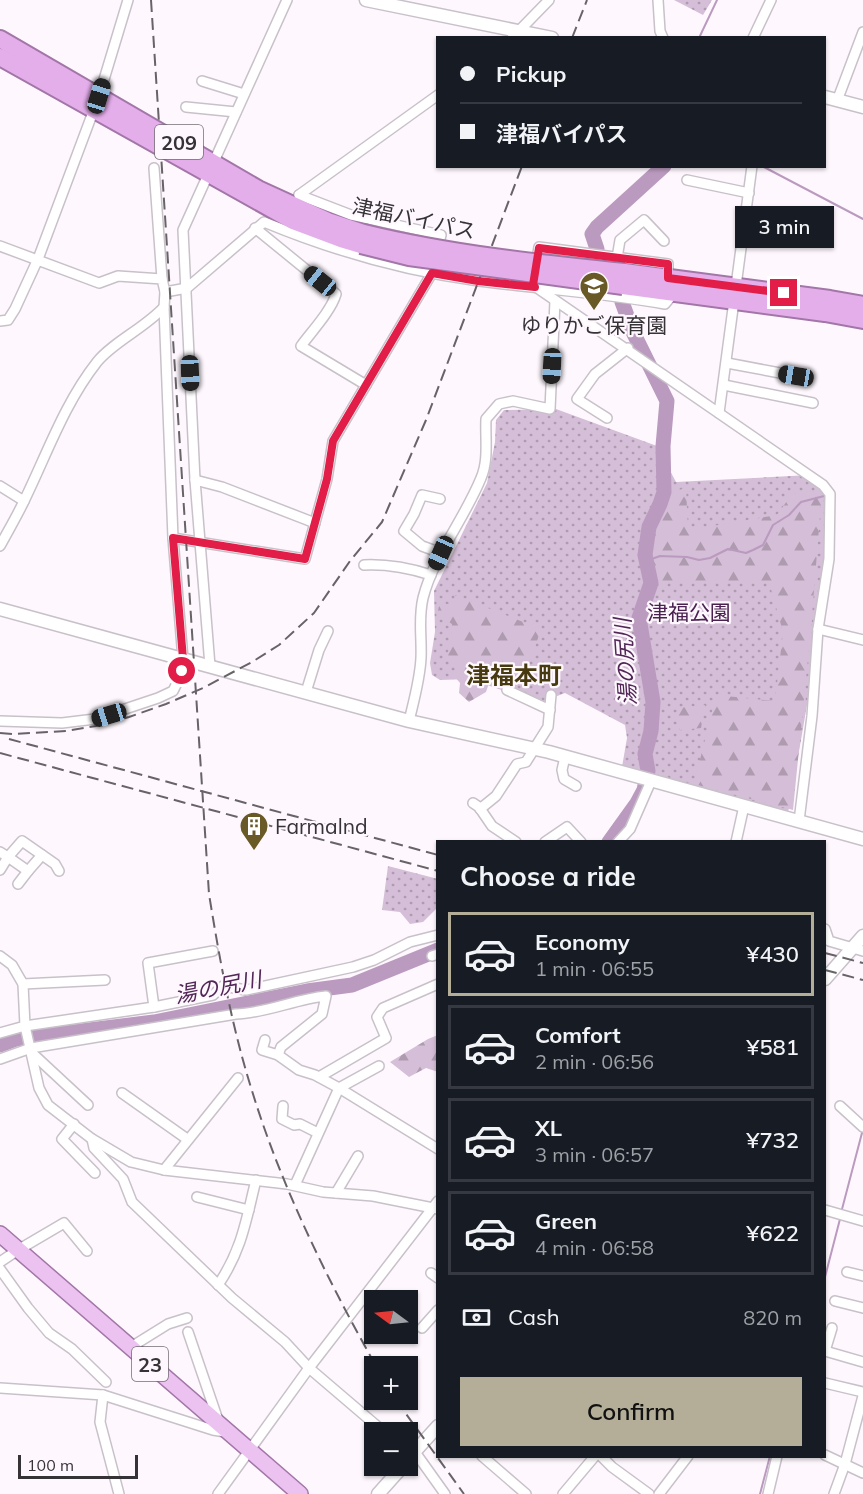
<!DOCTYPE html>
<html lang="en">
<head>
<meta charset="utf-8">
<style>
	body { margin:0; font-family:Mulish,"Noto Sans JP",sans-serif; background:#242831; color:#f1f3f6; height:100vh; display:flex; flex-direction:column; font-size:22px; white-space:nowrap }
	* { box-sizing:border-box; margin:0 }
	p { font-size:20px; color:#9ea1a6 }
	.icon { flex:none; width:33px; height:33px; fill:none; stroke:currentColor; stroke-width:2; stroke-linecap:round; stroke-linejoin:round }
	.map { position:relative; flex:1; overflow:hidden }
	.panel { position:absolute; left:436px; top:840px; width:390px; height:618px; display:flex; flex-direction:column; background:#171b24; border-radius:0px; box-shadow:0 2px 4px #0004 }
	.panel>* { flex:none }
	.top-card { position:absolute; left:436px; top:36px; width:390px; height:132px; border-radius:0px; box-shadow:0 2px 4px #0004; display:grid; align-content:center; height:132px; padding:0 24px; background:#171b24 }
	.needle { width:39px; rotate:285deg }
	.buttons { position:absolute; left:364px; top:1290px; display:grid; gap:12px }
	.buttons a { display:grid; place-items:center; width:54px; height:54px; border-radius:0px; background:#171b24; box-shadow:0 2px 4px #0004; font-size:30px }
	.scale { position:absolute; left:18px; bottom:15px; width:120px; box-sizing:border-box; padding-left:6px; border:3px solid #363336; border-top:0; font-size:16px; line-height:21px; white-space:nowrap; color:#363336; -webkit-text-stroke:4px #fef8fe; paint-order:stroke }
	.end { position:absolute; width:27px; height:27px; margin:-14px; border:8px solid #e11d48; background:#fff; box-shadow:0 0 0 3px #fff }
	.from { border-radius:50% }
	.bubble { position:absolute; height:42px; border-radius:0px; background:#171b24; box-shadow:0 2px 4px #0004; font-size:20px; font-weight:600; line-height:42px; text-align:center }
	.car { position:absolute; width:18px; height:36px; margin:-18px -9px; border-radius:8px; box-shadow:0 0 4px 2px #0007; background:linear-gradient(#222 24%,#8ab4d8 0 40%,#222 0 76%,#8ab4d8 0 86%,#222 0) }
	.top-card b { display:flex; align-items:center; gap:21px; height:57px; font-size:22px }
	.top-card b+b { border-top:2px solid #363941 }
	.top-card i { width:15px; height:15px; background:#f1f3f6 }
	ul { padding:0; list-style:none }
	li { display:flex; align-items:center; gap:18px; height:84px; margin:0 12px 9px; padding:0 12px; border:3px solid #363941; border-radius:0px }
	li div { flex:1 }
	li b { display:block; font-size:22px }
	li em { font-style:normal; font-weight:600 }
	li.current { border-color:#b4ae99 }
	li>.icon { width:54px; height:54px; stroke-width:1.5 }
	h2 { padding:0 24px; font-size:27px; line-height:72px }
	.pay { display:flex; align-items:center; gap:15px; height:66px; padding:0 24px; font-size:22px }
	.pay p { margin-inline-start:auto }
	.primary-button { display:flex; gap:12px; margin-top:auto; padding:12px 24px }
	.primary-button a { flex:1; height:69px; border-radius:0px; background:#b4ae99; color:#111; font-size:24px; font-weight:600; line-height:69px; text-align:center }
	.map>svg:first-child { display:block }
	.grass { fill:url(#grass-dots) }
	.forest { fill:url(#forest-firs) }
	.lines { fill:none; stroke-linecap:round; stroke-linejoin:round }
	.stream { stroke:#bb9abf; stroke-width:2 }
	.river { stroke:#bb9abf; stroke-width:15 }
	.minor-casing { stroke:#c8c1c9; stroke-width:12 }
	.tertiary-casing { stroke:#c8c1c9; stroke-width:15 }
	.primary-casing { stroke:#a376a8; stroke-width:18 }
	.trunk-casing { stroke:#a376a8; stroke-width:20 }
	.minor { stroke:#fff; stroke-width:9 }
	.tertiary { stroke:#fff; stroke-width:12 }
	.primary { stroke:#ebc2f0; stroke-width:15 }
	.trunk { stroke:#e4aeeb; stroke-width:16 }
	.rail { stroke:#676367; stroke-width:2; stroke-dasharray:12 6; stroke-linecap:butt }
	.trunk-bridge-casing { stroke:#a376a8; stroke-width:20; stroke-linecap:butt }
	.trunk-bridge { stroke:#e4aeeb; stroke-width:16 }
	.route { stroke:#e11d48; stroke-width:8 }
	.labels { text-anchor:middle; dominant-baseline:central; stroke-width:4.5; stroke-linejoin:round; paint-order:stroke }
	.shield { fill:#fef8fe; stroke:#726e72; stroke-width:1.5 }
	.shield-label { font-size:20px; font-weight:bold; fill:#363336 }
	.street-label { font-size:21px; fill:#363336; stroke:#fef8fe }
	.poi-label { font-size:21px; fill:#363336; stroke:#fef8fe }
	.park-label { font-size:21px; fill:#4b2151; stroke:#fef8fe }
	.water-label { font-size:22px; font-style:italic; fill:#522757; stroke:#fef8fe }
	.quarter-label { font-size:24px; font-weight:bold; fill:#473a11; stroke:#fef8fe }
</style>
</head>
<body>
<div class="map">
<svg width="863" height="1494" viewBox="0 0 863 1494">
	<defs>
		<pattern id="grass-dots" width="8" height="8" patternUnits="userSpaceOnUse" patternTransform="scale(1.5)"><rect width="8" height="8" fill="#d5bed8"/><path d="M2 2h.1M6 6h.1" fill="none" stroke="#ae9bb0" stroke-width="1.8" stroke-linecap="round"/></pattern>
		<pattern id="forest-firs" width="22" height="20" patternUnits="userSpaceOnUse" patternTransform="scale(1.5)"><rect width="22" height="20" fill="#d5bed8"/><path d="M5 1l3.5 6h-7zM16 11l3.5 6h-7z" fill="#ae9bb0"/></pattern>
	</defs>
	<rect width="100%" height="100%" fill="#fef8fe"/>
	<g class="grass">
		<path d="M674,0H712L703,15Z"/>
		<path d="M556,409L657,446L676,482L810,475L826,493C826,514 827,536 825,557C820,643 803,728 788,813L622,767L627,738L625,725L565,693L539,703L470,679L440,680L432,675L430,663L435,632L434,591L487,483L495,442L496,420L504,410Z"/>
		<path d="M388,866L438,879V907L423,922L410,924L400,912L382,910Z"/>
	</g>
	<g class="forest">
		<path d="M686,487L688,530L777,515L792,494L822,490L811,628L793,810L694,784L716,695L775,701L783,632L769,582L651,583L656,522L673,493Z"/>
		<path d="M455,595L541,629L528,668L512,679L491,677L486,692L469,702L459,693L460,683L454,676L456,668L449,663L448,652L453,640L451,637L452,624L437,614L440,603L454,605Z"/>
		<path d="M705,705L701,728L680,730L678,708Z"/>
		<path d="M438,1035V1072L426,1068L409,1077L390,1062L428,1039Z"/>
	</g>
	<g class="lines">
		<g class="stream">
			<path d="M699,38L717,0"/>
			<path d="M762,166L863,219"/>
			<path d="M646,561L660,556L687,557L699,560L710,558L728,549L746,553L753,550L763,545L773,525L789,515L801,502L828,495"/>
			<path d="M841,1213L863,1129"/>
			<path d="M825,1277L840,1219"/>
			<path d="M760,1494L770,1456"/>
		</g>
		<g class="river">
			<path d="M597,249L592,234L597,227L664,166"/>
			<path d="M609,842L637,803L644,790L648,771L645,754L651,731L653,702L639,618L651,583L645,555L649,527L660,504L664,492L663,446L667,401L633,332L622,302"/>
			<path d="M0,1045L16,1039L154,1022L307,991L352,985L438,950"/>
		</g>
		<g class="minor-casing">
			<g id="minor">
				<path d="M658,0L660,31L663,38"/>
				<path d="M512,38L549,0"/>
				<path d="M753,38L771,0"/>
				<path d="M202,81L244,94"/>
				<path d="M837,101L863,32"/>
				<path d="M186,107L236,112"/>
				<path d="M154,168L162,279"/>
				<path d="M687,180L749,193"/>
				<path d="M299,195L438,95"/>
				<path d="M746,216L825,232"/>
				<path d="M255,228L336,294C331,311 312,331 301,346L366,385"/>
				<path d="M0,246L99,283L118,276L162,279L165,292L164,307C145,328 113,342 97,362C64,404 47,454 24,501C17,516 8,531 0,546"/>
				<path d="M617,258L620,240L644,220L664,241"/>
				<path d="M668,278V264L539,247L533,285L823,485L830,494L829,559L818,629L812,716L799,821"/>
				<path d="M165,292L187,288L264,222C334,251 404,271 479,281C541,289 604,293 665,304L674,293"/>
				<path d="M0,321L8,320L15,309L38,259L99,96L128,0"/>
				<path d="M727,363L796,376"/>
				<path d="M724,385L813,403"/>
				<path d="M719,413L752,166"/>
				<path d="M607,418L577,399L595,374L628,348"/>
				<path d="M195,480L222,487L315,523"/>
				<path d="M0,486L24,501"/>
				<path d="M440,499L422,495L414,514L404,531L422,546L441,553"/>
				<path d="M173,538L305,559L327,479L333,441L432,273L441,235L351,215L299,195"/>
				<path d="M364,565C387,564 409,568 431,575"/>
				<path d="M818,629L863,640"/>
				<path d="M210,666L195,480L183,230L287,0"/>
				<path d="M507,690L550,710"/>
				<path d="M306,692L319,650L328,631"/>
				<path d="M0,721L62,723L95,719L158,698L173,691L178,681L183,659L173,538L164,307"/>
				<path d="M409,721C414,700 420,679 421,658C422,637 418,619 423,598C434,555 464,520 481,478C489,460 485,438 486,419L499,404L513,401L550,409L555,301"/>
				<path d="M565,757L562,770L564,779L576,786"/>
				<path d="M473,803L479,807L492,826L516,842"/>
				<path d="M480,809L496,796L517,764L526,762L548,727L551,695"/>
				<path d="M545,842L567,827L581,842"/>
				<path d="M618,842L630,829L651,781"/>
				<path d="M736,842L744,806"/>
				<path d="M0,852L8,857L0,870"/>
				<path d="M28,871L42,855"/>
				<path d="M18,884L28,871L8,857L22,841L55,864L59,871"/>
				<path d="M825,929L829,941L863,951"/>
				<path d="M0,956L12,965L23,984L25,1026L39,1088L48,1105L92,1139L131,1162L164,1170L287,1184L323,1192L373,1196L438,1209"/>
				<path d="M432,956L438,954"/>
				<path d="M23,984L105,980"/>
				<path d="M154,1007L148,963L213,951"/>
				<path d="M0,1033L25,1026L154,1007L213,995L223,986L246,990L353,967L374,960L410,942L438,935"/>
				<path d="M265,1040L262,1050L278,1055L299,1070L315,1075L339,1088L438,1149"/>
				<path d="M32,1053L88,1105"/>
				<path d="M0,1059L31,1048L236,1014C267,1013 295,999 326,996L322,1014L281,1047L278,1055"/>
				<path d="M319,1077L386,1038L377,1017L383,1008L438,984"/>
				<path d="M122,1093L187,1139"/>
				<path d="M283,1106L282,1119L294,1125L300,1124L318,1133"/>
				<path d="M840,1106L863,1127"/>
				<path d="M74,1124L62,1139L95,1173"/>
				<path d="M92,1139L94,1148L123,1179L132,1202L232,1298L285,1342L309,1368L384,1432"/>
				<path d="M164,1170L238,1078"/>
				<path d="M295,1185L339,1088L379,1066"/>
				<path d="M336,1193L358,1156"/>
				<path d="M197,1197L249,1210"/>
				<path d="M825,1210L863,1221"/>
				<path d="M0,1262L18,1250L64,1223L87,1251"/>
				<path d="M0,1269L28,1308L49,1333L72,1349L106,1382"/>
				<path d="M847,1272L863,1276"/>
				<path d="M431,1273L438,1278"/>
				<path d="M218,1285C242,1250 246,1220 256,1180"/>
				<path d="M835,1301L863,1308"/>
				<path d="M422,1328L438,1310"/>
				<path d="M188,1332L218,1420"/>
				<path d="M131,1347L168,1324L187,1318"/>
				<path d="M825,1351L863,1362"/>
				<path d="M825,1351L832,1328"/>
				<path d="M825,1383L863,1392"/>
				<path d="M0,1388L103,1395L213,1430L225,1432"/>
				<path d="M103,1395L100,1422L119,1494"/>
				<path d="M415,1452L445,1494"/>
				<path d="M825,1455L863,1473"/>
				<path d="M482,1456L526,1494"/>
				<path d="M601,1456L612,1467L649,1494"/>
				<path d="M218,1494L309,1368L438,1201"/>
				<path d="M563,1494L595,1456"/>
				<path d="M659,1494L688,1456"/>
				<path d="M768,1494L777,1456"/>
				<path d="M834,1494L845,1464L863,1396"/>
			</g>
		</g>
		<g class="tertiary-casing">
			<g id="tertiary">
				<path d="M366,0L552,38"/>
				<path d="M825,97L863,107"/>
				<path d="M0,609L409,721L549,752L863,839"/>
				<path d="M825,979L863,936"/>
				<path d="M408,1459L438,1426"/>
				<path d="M378,1494L403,1466"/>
			</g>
		</g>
		<g class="primary-casing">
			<path id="primary" d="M0,1234L300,1494"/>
		</g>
		<g class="trunk-casing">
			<g id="trunk">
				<path d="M0,39L258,189L328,221L364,233"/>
				<path d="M0,57L293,221L341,239L361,245"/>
				<path d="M624,272L830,299L863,305"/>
				<path d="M623,286L825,313L863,320"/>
			</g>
		</g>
		<use href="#minor" class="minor"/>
		<use href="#tertiary" class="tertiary"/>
		<use href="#primary" class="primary"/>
		<use href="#trunk" class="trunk"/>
		<g class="rail">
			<path d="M151,0L209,894C220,962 232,1028 253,1094C282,1188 328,1281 376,1366"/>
			<path d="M572,38L587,0"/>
			<path d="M0,733L12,734L66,731L96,726L129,717L166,704L203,688L252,662L279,645L314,613L350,561L382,522L426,420L522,166"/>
			<path d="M9,739L438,855"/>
			<path d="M0,753L438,871"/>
			<path d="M825,953L863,963"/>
			<path d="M825,970L863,980"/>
			<path d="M396,1400L464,1494"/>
		</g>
		<g class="trunk-bridge-casing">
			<g id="trunk-bridge">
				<path d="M364,233C450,254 537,263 624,272"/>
				<path d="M361,245L409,257L623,286"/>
			</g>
		</g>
		<use href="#trunk-bridge" class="trunk-bridge"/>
	</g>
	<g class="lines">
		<path class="route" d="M182,671L183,659L173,538L305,559L327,479L333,441L432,273L478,281L535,287L533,285L539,248L668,264V278L784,293"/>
	</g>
	<defs>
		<g id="school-pin" transform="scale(1.5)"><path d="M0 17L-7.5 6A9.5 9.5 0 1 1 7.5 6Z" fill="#695927" stroke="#fef8fe"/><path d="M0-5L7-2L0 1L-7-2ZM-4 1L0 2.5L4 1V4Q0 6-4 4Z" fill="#fff"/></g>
		<g id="building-pin" transform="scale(1.5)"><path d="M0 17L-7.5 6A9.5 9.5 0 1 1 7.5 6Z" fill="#695927" stroke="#fef8fe"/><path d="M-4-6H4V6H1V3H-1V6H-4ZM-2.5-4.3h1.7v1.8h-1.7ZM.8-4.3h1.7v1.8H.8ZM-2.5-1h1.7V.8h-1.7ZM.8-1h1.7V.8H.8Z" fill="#fff"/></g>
	</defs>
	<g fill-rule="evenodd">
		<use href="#school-pin" x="594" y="286"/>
		<use href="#building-pin" x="254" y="826"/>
	</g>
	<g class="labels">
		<g class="shield">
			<rect x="155" y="125" width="48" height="34" rx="4.5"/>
			<rect x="132" y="1347" width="36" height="34" rx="4.5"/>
		</g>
		<g class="shield-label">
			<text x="179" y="142">209</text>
			<text x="150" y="1364">23</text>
		</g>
		<g class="street-label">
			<text transform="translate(414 218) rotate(12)">津福バイパス</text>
		</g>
		<g class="poi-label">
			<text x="594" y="325">ゆりかご保育園</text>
			<text x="275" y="826" text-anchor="start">Farmalnd</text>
		</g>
		<g class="park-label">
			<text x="689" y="612">津福公園</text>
		</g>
		<g class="water-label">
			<text transform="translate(625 662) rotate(-94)">湯の尻川</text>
			<text transform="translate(218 987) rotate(-11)">湯の尻川</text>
		</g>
		<g class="quarter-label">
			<text x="514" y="675">津福本町</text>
		</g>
	</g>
</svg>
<div class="buttons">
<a><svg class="needle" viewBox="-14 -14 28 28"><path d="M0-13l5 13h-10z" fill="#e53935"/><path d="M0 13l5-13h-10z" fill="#9ea1a6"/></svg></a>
<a>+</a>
<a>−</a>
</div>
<div class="scale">100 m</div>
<i class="end from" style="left:182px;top:671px"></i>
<i class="end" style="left:784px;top:293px"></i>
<div class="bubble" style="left:735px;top:206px;width:99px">3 min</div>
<i class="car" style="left:99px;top:96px;rotate:17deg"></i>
<i class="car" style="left:320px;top:281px;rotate:309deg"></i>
<i class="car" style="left:552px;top:366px;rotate:183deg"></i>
<i class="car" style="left:190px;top:373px;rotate:178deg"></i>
<i class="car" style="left:796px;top:376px;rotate:280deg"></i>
<i class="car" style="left:441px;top:553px;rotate:204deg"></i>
<i class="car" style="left:109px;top:715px;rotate:253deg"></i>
<div class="top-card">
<b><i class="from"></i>Pickup</b>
<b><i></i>津福バイパス</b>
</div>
<section class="panel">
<h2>Choose a ride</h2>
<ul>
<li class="current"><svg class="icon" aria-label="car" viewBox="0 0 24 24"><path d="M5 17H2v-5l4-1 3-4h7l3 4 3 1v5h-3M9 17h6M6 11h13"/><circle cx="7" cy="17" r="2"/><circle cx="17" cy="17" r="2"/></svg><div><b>Economy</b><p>1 min · 06:55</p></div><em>¥430</em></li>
<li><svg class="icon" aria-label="car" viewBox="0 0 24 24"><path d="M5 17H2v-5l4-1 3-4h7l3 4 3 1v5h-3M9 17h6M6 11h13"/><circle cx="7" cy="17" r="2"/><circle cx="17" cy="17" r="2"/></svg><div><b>Comfort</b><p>2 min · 06:56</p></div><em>¥581</em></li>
<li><svg class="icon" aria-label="car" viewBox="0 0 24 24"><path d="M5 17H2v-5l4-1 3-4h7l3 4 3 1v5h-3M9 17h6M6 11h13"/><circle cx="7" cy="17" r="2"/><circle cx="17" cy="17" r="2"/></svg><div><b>XL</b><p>3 min · 06:57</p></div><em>¥732</em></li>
<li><svg class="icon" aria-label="car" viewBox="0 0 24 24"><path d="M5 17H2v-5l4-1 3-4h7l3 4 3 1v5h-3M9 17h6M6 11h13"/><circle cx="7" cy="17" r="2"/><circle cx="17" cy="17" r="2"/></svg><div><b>Green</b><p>4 min · 06:58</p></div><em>¥622</em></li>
</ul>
<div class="pay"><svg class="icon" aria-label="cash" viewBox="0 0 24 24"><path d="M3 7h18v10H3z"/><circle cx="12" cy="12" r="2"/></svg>Cash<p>820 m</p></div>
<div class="primary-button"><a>Confirm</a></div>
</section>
</div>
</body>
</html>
